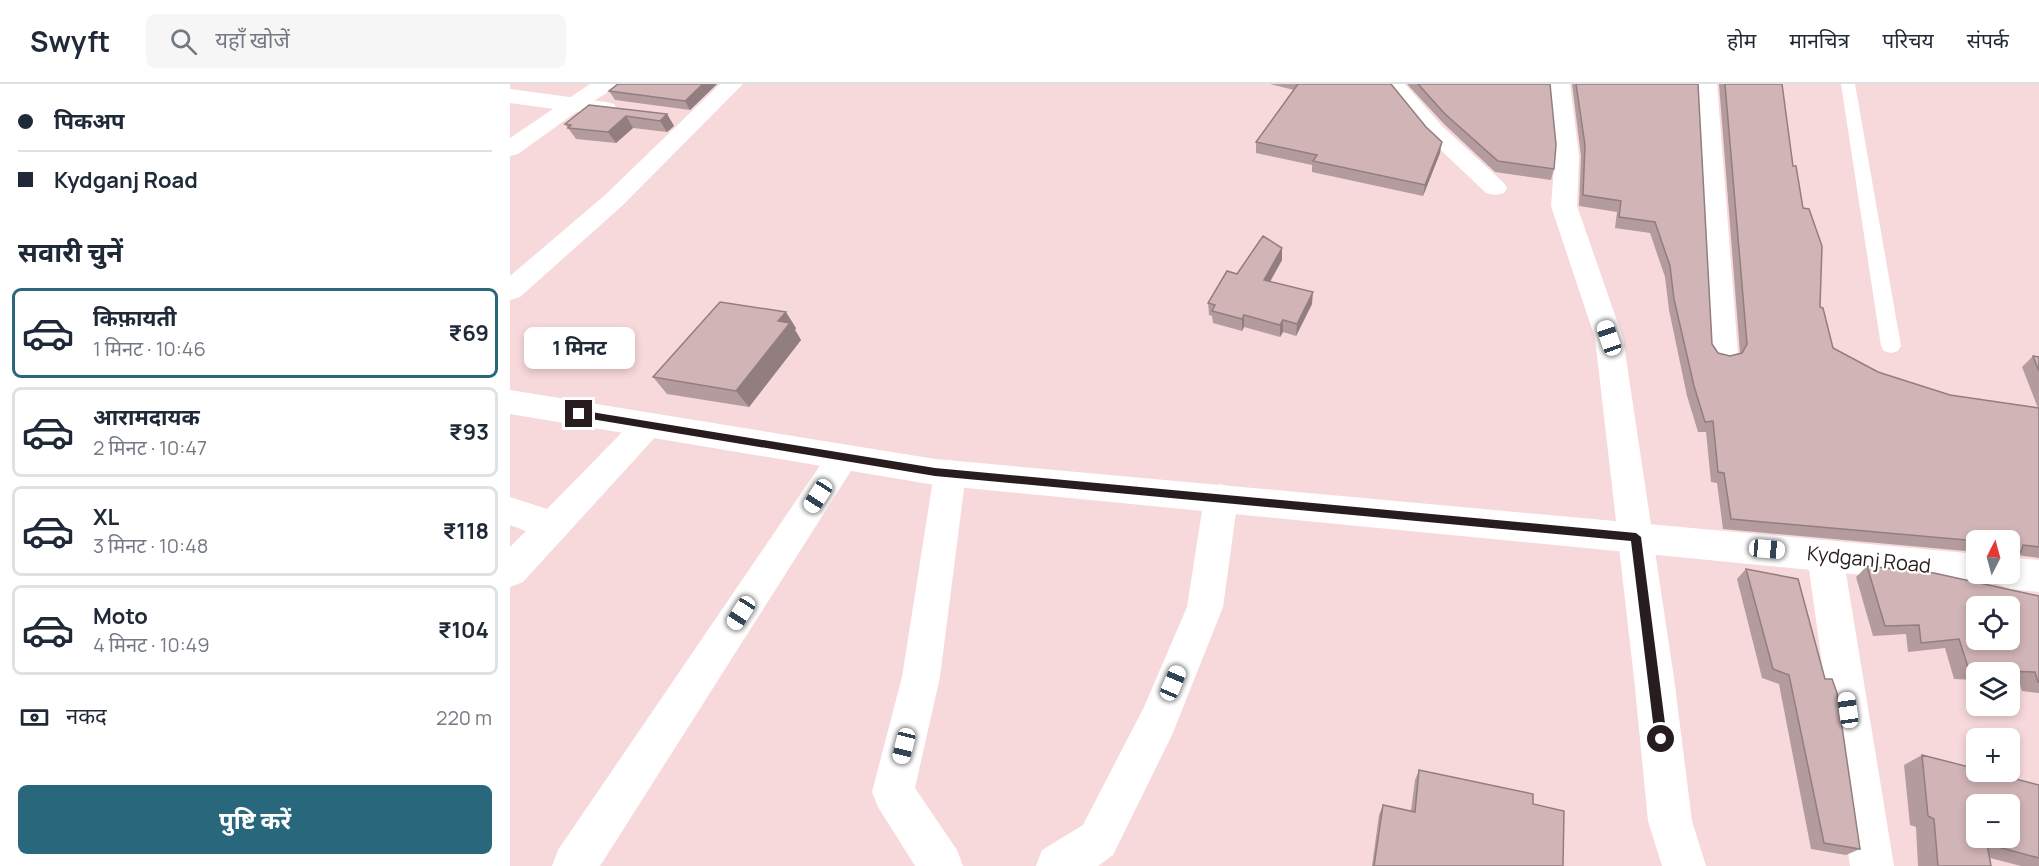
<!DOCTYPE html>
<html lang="hi">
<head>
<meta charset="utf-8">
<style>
	body { margin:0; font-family:Manrope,"Noto Sans Devanagari",sans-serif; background:#f6f6f7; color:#1f2937; height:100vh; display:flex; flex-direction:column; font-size:22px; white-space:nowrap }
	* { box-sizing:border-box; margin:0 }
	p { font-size:20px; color:#747a83 }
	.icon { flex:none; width:33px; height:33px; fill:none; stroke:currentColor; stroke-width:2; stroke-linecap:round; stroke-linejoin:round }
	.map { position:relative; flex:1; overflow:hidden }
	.side { display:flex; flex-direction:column; background:#fff; width:510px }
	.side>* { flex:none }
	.banner { display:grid; align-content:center; height:132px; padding:0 18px; background:#fff }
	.needle { width:39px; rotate:6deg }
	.fabs { position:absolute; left:1456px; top:446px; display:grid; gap:12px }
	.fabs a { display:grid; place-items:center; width:54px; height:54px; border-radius:9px; background:#fff; box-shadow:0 3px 9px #0003; font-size:30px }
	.end { position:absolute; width:27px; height:27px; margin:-14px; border:8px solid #281d1e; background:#fff; box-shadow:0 0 0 3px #fff }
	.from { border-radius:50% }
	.bubble { position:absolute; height:42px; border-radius:9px; background:#fff; box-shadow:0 3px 9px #0003; font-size:20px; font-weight:700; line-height:42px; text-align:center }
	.car { position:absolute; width:18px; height:36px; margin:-18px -9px; border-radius:8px; box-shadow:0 0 4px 2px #0007; background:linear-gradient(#fff 24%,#345 0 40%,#fff 0 76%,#345 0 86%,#fff 0) }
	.banner b { display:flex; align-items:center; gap:21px; height:57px; font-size:22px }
	.banner b+b { border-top:2px solid #e0e1e3 }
	.banner i { width:15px; height:15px; background:#1f2937 }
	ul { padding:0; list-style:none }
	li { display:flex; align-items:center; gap:18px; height:90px; margin:0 12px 9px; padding:0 6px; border:3px solid #e0e1e3; border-radius:9px }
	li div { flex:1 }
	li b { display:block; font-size:22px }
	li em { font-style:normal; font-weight:700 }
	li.on { border-color:#28677c }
	li>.icon { width:54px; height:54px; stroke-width:1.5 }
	h2 { padding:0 18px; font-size:27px; line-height:72px }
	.pay { display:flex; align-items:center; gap:15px; height:66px; padding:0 18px; font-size:22px }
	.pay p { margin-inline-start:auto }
	.button { display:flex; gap:12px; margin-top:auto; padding:12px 18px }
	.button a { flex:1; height:69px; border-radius:9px; background:#28677c; color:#fff; font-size:24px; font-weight:700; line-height:69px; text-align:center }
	header { display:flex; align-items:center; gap:36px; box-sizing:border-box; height:84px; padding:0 30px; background:#fff; border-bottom:2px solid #e0e1e3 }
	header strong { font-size:28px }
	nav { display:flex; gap:33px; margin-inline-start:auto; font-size:21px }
	.search { width:420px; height:54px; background:#f6f6f7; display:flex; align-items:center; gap:15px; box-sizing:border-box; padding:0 21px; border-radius:9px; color:#747a83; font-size:22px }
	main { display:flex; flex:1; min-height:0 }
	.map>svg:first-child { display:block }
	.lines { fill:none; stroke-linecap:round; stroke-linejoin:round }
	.lane { fill:#fff; fill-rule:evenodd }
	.street { fill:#fff; fill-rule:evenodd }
	.secondary { fill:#fff; fill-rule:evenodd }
	.wall { fill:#b49b9d }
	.shaded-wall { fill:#927e7f }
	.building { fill:#d1b4b6; stroke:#927e7f; stroke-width:1.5; fill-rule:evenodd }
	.route { fill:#281d1e }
	.labels { text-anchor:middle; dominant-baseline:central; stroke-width:4.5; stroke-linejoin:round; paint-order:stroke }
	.street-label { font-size:20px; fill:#281d1e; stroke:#fff }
</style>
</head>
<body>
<header>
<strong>Swyft</strong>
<div class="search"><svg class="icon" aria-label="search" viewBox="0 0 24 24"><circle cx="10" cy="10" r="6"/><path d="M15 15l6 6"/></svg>यहाँ खोजें</div>
<nav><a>होम</a><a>मानचित्र</a><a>परिचय</a><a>संपर्क</a></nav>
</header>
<main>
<section class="side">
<div class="banner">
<b><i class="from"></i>पिकअप</b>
<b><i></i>Kydganj Road</b>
</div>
<h2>सवारी चुनें</h2>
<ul>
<li class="on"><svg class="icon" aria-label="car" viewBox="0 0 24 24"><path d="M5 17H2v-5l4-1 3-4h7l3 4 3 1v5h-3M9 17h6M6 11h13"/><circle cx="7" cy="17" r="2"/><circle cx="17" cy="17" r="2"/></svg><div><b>किफ़ायती</b><p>1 मिनट · 10:46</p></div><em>₹69</em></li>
<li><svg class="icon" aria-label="car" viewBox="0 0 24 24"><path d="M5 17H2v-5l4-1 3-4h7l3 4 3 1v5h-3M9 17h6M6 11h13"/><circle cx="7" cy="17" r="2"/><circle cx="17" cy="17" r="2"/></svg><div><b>आरामदायक</b><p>2 मिनट · 10:47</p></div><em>₹93</em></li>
<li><svg class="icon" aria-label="car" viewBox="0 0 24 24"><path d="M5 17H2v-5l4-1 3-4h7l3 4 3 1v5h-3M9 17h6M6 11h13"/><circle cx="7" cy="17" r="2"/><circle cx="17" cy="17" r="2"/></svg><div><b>XL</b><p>3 मिनट · 10:48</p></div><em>₹118</em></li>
<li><svg class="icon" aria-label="car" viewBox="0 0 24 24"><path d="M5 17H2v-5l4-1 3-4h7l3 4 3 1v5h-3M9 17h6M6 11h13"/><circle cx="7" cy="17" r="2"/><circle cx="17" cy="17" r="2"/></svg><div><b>Moto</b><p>4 मिनट · 10:49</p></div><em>₹104</em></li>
</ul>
<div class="pay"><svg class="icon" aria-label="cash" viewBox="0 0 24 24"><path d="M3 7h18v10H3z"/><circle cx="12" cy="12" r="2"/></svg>नकद<p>220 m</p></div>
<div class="button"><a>पुष्टि करें</a></div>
</section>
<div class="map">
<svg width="1529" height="782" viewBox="0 0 1529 782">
	<rect width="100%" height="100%" fill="#f8d9db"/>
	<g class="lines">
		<path class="lane" d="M1331,0H1345L1391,262L1388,267L1381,269L1374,267L1371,262Z"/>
		<g class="street">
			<path d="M210,0H233L113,121L10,213L0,216V192L95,111Z"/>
			<path d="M873,0H895L932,42L994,99L997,104L994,109L985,111L976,109L916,52Z"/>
			<path d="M1038,0H1060L1069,72L1067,122L1113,254L1164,594L1182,737L1196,782H1152L1138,737L1124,594L1085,254L1041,122L1045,72Z"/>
			<path d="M1185,0H1207L1228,271L1223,278L1213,281L1203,278L1198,271Z"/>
			<path d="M0,5L96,18L104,20L107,25L104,30L96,32L0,19Z"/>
			<path d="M138,329L149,333L154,341L149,349L13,498L0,503V463L16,447L0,441V413L37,425L127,333Z"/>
			<path d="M333,360L344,364L349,373L344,382L90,782H42L48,766L322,364Z"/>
			<path d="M440,376L452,380L456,389L430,593L405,704L447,766L453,782H405L368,723L362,708L392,593L424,389L428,380Z"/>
			<path d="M711,400L723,404L728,414L713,523L662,651L603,771L588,782H526L532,766L573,741L634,623L677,523L694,414L699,404Z"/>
			<path d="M1315,456L1328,460L1333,471L1384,782H1340L1297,471L1302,460Z"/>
		</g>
		<g class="secondary">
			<path d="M80,0H106L103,5L69,26L8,70L0,72V54Z"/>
			<path d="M0,306L425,375L1467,470V489H1500V473L1529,476V508L1500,505L1487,500L1483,491L1480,497L1467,502L425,401L0,330Z"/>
		</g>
	</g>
	<g class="wall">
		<path d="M207,0L180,26L105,16L99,7Z"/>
		<path d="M760,0H881L930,69L913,112L802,88V81L746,69V58L784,6Z"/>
		<path d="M897,0H1040L1044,85L1041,96L985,88L934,40Z"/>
		<path d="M1062,0H1188L1202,260L1208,269L1220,272L1230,269L1209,0H1272L1283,82L1310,223L1323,264L1368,288L1440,311L1528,324L1512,283L1523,272L1529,273V474L1507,471L1500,476V456H1467V468L1213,445L1207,399L1201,398L1196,348H1188L1177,312L1159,226L1155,193L1140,149L1105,144L1107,128L1069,122L1071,72Z"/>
		<path d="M79,21L157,30L164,42L157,48L123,44L106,59L66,55L55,40Z"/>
		<path d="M772,176L760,198L802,220L786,252L773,248L770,253L734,243L732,247L703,239L702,232L699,231L698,219L727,190Z"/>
		<path d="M286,244L285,246L291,256L239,323L157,310L143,293Z"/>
		<path d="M1357,482L1529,512V609L1512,607L1509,598L1500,597V588H1467V596L1444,595L1435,564L1398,568L1396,550L1363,552L1346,493Z"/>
		<path d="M1236,485L1350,765L1336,771L1301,765L1269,600L1252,594L1227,495Z"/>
		<path d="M1412,671L1529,701V782H1511L1480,774L1481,782H1408L1406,743L1400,741L1394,681Z"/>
		<path d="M909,686L1023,720L1053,782H862L869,731L873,721L901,727L905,696Z"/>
	</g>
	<g class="shaded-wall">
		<path d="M193,0H207L180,26L175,17Z"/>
		<path d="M157,30L164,42L157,48L150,37Z"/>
		<path d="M116,32L123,44L106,59L98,48Z"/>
		<path d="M932,58L930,69L913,112L915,101Z"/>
		<path d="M772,164V176L754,208V196Z"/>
		<path d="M803,208L802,220L786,252L787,240Z"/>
		<path d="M276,228L286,244L285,246L291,256L239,323L226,307L268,237Z"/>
		<path d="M734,231V243L732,247V235Z"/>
		<path d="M773,236V248L770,253V241Z"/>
	</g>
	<g class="building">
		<path d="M108,0H193L175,17L99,7Z"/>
		<path d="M788,0H881L916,43L932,58L915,101L803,77L807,71L746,58Z"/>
		<path d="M908,0H1040L1046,61L1044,85L988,77L935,30Z"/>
		<path d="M1066,0H1188L1202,260L1208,269L1220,272L1232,269L1237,260L1215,0H1272L1283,82H1286L1293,124L1299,125L1312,162L1310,223L1313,224L1323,264L1368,288L1440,311L1529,324V463L1513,461L1511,468H1500V456H1467V457L1221,435L1214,389L1208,388L1203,337L1195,338L1184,302L1164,215L1160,182L1145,138L1109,133L1111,117L1073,111L1075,61Z"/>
		<path d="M79,21L157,30L150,37L116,32L98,48L58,44L61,41L55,40Z"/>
		<path d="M753,152L772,164L754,196L803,208L787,240L773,236L770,241L734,231L732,235L702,227L705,221L698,219L717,187L727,190Z"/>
		<path d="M210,218L276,228L268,237L280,239L226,307L143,293Z"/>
		<path d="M1523,272L1529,273V287Z"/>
		<path d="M1357,482L1424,489L1529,512V598H1528L1525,588L1459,586L1449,555L1411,559L1409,541L1375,542ZM1467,522H1500V555H1467Z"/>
		<path d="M1236,485L1288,495L1315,595H1322L1327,609L1350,765L1314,759L1279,591L1263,585Z"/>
		<path d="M1412,671L1467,685V687H1475L1529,701V774L1477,760L1481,782H1428L1424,735L1418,732ZM1467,720H1500V753H1467Z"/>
		<path d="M909,686L1023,710V720L1054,727L1053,782H864L873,721L905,728Z"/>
	</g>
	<path class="route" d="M69,326L425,384L1126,449L1131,453L1157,655L1151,661L1145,655L1121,457L425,392L69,333L64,330Z"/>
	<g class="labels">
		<g class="street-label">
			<text transform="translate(1359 475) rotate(6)">Kydganj Road</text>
		</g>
	</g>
</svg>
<div class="fabs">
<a><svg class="needle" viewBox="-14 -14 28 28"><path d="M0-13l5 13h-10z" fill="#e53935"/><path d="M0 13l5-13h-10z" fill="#747a83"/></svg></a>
<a><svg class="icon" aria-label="locate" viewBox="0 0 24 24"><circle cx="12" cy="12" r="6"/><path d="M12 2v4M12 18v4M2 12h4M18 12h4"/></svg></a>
<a><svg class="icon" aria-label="layers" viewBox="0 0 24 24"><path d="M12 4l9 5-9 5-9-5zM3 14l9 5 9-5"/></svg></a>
<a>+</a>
<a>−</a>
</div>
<i class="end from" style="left:1151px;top:655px"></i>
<i class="end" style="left:69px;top:330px"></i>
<div class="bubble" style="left:14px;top:243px;width:111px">1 मिनट</div>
<i class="car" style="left:1099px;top:254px;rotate:341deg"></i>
<i class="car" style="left:308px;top:412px;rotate:213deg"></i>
<i class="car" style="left:1257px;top:465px;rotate:95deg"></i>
<i class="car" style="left:231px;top:529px;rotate:213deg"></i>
<i class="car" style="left:663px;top:599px;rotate:23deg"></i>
<i class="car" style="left:1338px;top:626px;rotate:352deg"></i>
<i class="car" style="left:394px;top:662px;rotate:194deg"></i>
</div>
</main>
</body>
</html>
